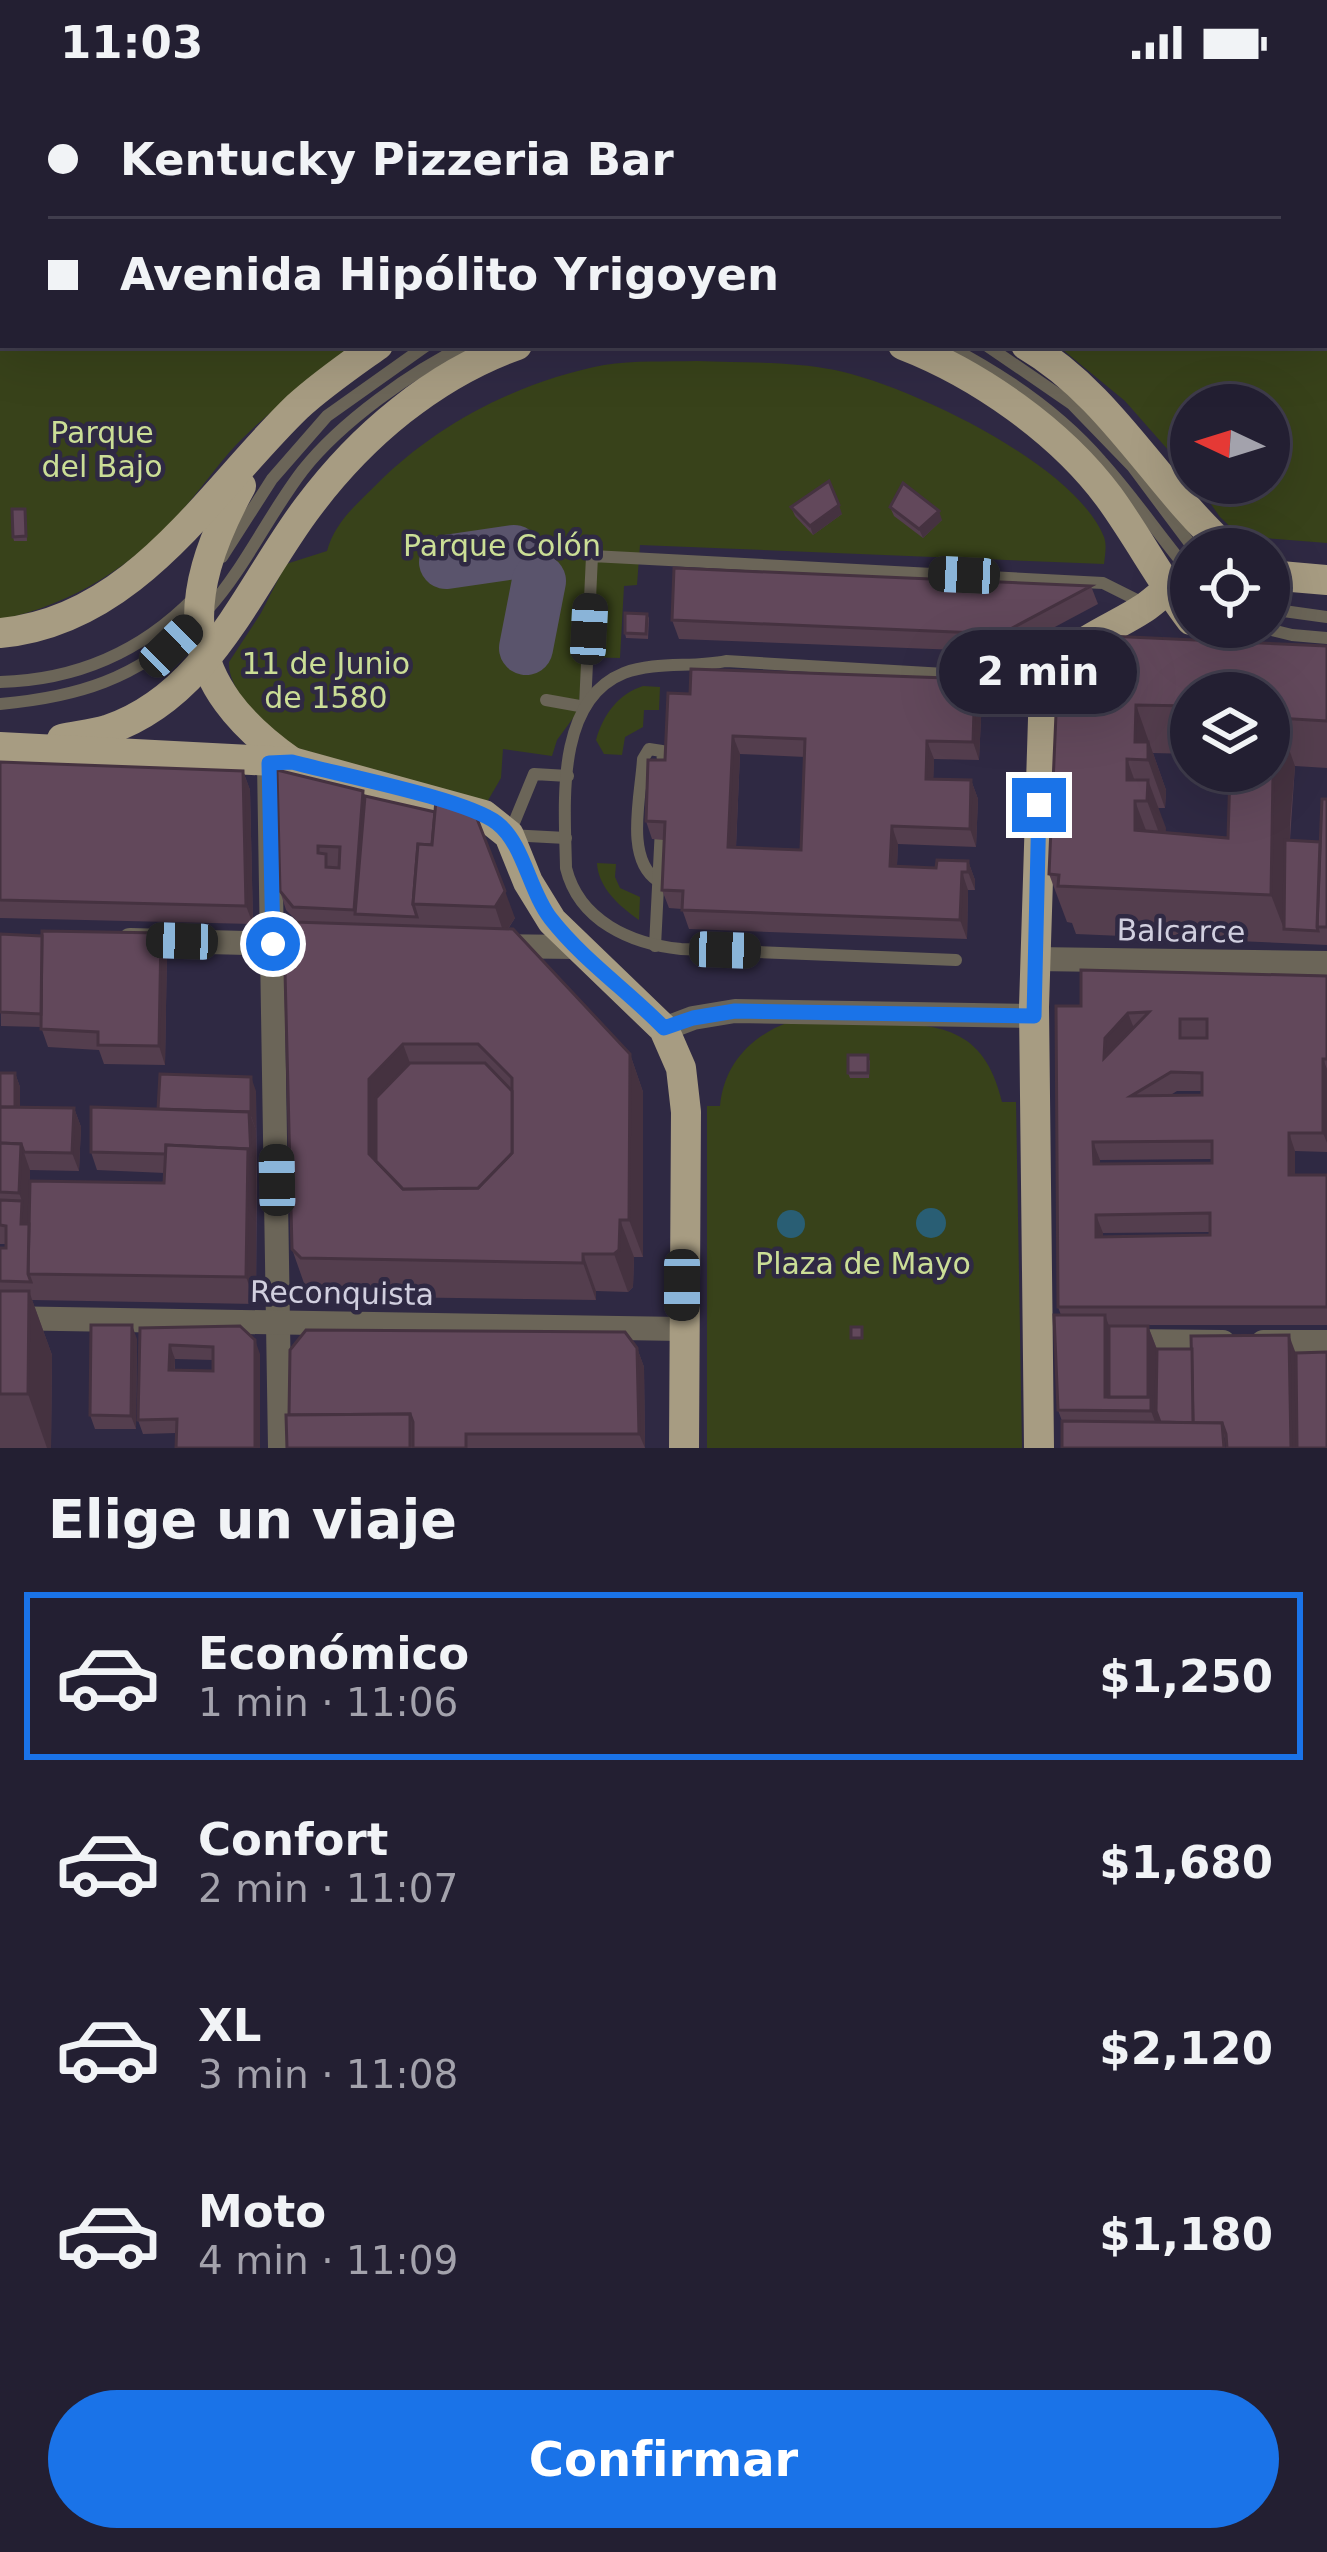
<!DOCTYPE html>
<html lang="es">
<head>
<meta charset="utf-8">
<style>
	body { margin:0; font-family:"DejaVu Sans",sans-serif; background:#2b273a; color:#f1f3f6; height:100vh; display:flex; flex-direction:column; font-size:45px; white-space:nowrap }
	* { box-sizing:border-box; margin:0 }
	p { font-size:39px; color:#a3a2ac }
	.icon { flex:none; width:66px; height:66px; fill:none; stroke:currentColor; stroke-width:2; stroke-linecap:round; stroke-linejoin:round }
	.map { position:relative; height:1364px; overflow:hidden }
	.panel { display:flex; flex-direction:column; background:#231f32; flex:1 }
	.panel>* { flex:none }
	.top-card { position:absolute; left:0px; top:0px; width:1329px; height:264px; box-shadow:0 12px 48px #0002,0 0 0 3px #403d4d; display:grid; align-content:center; height:264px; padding:0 48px; background:#231f32 }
	.needle { width:78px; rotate:274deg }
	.tools { position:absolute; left:1170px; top:300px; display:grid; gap:24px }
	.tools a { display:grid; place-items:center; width:120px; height:120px; border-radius:50%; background:#231f32; box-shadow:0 12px 48px #0002,0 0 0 3px #403d4d; font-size:60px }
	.end { position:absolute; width:54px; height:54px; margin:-27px; border:15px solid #1a73e8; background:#fff; box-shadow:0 0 0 6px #fff }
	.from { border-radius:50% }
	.bubble { position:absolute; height:84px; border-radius:42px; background:#231f32; box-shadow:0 12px 48px #0002,0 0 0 3px #403d4d; font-size:39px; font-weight:700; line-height:84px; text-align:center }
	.car { position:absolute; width:36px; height:72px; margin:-36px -18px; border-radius:15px; box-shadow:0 0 9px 3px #0007; background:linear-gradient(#222 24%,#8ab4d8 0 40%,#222 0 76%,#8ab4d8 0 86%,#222 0) }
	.top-card b { display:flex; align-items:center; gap:42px; height:114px; font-size:45px }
	.top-card b+b { border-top:3px solid #403d4d }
	.top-card i { width:30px; height:30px; background:#f1f3f6 }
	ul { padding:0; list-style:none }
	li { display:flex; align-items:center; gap:36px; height:168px; margin:0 24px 18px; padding:0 24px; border:6px solid transparent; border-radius:0px }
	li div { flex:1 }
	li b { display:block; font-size:45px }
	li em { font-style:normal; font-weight:700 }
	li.active { border-color:#1a73e8 }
	li>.icon { width:108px; height:108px; stroke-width:1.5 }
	h2 { padding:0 48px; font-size:54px; line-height:144px }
	.primary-button { display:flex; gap:24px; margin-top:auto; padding:24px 48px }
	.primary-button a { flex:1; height:138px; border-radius:72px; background:#1a73e8; color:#fff; font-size:48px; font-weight:700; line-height:138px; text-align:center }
	.status { display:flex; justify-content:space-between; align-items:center; height:84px; padding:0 60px; background:#231f32; direction:ltr }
	.status svg { height:33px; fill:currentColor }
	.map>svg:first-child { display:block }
	.green { fill:#38421a }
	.water { fill:#295e74 }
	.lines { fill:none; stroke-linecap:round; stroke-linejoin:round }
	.taxiway { stroke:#5a546c; stroke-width:54 }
	.service { stroke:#6b6558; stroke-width:12 }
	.minor { stroke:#6b6558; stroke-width:24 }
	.secondary { stroke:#8d8470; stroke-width:24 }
	.primary { stroke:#a79c82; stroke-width:30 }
	.wall { fill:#543e4e; fill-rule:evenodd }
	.shaded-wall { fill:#453240 }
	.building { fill:#62485b; stroke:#453240; stroke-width:3; fill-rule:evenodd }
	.route { stroke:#1a73e8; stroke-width:15 }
	.labels { text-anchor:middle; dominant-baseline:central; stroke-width:9; stroke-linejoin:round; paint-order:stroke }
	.park-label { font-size:30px; fill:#cbde96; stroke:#2f2943 }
	.street-label { font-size:30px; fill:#d1cfdf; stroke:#2f2943 }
</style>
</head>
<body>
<div class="status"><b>11:03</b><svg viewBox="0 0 49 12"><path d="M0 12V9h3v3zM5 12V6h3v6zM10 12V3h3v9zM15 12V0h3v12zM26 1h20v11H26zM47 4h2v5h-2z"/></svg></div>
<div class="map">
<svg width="1327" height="1364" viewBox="0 0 1327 1364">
	<rect width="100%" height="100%" fill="#2f2943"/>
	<g class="green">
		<path d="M0,38H3V261H359C320,291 279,318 244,353C222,374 205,400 185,423C134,482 75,519 0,536Z"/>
		<path d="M1327,243V459L1240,452L1220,433L1196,399H1269V321H1191V392L1125,317L1057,261H1326Z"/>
		<path d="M697,277C743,279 790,277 835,286C908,301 1075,380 1104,453C1107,461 1105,471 1104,480L640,461L637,501L624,502L620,574L582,573L579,626L557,656L552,672L503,665L501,694L487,718L297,664C271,646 228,611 229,578L261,529L286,480L327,467C335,438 356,421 376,401C436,340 520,297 604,281C634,276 667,278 697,277Z"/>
		<path d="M643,602L660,603L659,626H644L643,643L625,653L622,671L604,670L596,656C603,631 618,610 643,602Z"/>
		<path d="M597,779L616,780L615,793L620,804L640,813L639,836C619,822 598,803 597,779Z"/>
		<path d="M789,938C817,939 845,939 873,939C939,940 984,942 1002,1018H1016L1022,1364H707V1022H720C724,980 751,952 789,938Z"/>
	</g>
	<g class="water">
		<circle cx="931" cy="1139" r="15"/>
		<circle cx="791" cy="1140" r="14"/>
	</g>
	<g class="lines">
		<g class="taxiway">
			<path d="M446,478L514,468"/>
			<path d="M526,564L539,497"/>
		</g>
		<g class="service">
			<path d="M1192,0V3"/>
			<path d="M0,134L3,133"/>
			<path d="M1326,237H1327"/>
			<path d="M946,261C1004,291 1058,327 1101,377C1132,411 1158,450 1188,486"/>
			<path d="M986,261L1072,320L1132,382L1194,465"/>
			<path d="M222,473L272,395L327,332L427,261"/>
			<path d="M208,525C245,484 269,430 303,386C341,338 412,287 467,261"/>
			<path d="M1269,525L1327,533"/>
			<path d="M1259,543L1292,551L1327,554"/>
			<path d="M0,598C75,596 141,568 194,514"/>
			<path d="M546,616L585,623"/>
			<path d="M0,620C78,613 136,595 194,540"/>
			<path d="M585,622L592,472L1103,499L1147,521"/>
			<path d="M566,754L509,751L534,690L568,692"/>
			<path d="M658,797C624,775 641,711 643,675L649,665L662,667L664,687"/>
			<path d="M655,862L661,744"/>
			<path d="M956,876L681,865C631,860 579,837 566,784C565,723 554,617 624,589C656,577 693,584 726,577L1046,596"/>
		</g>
		<g class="minor">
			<path d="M269,679L280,1364"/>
			<path d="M130,856L287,860"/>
			<path d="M496,862L578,863"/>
			<path d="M1034,875L1327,879"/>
			<path d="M664,945L693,934L735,927L1034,932"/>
			<path d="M0,1234L682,1245"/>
			<path d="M1125,1257L1223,1258"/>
			<path d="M1263,1258H1327"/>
		</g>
		<g class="secondary">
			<path d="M12,3L150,0"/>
			<path d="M1023,3L1114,0"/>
			<path d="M0,28L3,27"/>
		</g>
		<g class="primary">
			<path d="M903,261C978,290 1060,347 1109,413C1138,453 1161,497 1191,536"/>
			<path d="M1026,261C1111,311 1156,401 1227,465"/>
			<path d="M241,402C178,517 179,599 292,678"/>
			<path d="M1269,491L1327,496"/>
			<path d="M0,549C135,537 209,408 297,323C322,300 350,281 378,261"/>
			<path d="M62,655C76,652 93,650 107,646C209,612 249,501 308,423C361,352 433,291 517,261"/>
			<path d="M0,663L292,678L484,731L509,751L528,798L552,837L664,945L681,984L686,1028L684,1364"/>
			<path d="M1039,1364L1034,923L1044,603C1058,561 1113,546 1147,522C1162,511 1176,497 1191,485"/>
		</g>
	</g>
	<g class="wall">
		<path d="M1327,0V173H1326V3Z"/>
		<path d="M791,423L842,430L813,451L795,432Z"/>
		<path d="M890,423L942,436L923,454L894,432Z"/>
		<path d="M25,425L27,457H14L13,453Z"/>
		<path d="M1091,502L1098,520L1008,568L679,555L672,536Z"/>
		<path d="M647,530L649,534L648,555L626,554L625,549Z"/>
		<path d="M1059,562H1327V684L1295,682L1290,756L1320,758L1327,715V861L1076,850L1072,839L1067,838L1049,790ZM1191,609H1269L1228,754L1166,749L1158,724H1165L1166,706L1153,669L1191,670Z"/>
		<path d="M975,595L982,614L979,676L934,675L933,695L971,696L978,715L976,763L898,760L897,782L936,784L968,777L975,796V806H968L967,855L689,845L682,825L669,824L662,806L664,756L652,755L646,737L665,676L690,610ZM740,670L805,673L801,766L736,764Z"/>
		<path d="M0,678L243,687L250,706L253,840L0,834Z"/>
		<path d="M363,707L365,712L515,834L508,845L630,970L643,1008V1173H634L633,1203L628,1208L596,1207V1216L314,1212L305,1202L292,1165L298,838L286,826L280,807Z"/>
		<path d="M161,849L167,867L165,981L104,980L99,966L48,963L41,943L1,942L0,850L42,852Z"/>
		<path d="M1327,892V1068L1295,1067V1091H1327V1241H1109L1148,1242L1157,1265L1327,1364L1062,1337L1058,1326L1061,1231L1058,1223L1081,922ZM1177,1007H1202V1011L1169,1012ZM1212,1075V1079L1100,1080V1076ZM1210,1148V1151L1103,1153V1149Z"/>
		<path d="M870,976L869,994H850L848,989Z"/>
		<path d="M0,989H15L20,1003V1023L74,1024L81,1043L79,1087L30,1086L28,1140L164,1099L165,1089L97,1086L91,1068L158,1025L256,1007L257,1092L256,1220L32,1216L52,1271L51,1364H0V1164H6V1160H0Z"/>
		<path d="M140,1244L260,1270L176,1349L143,1350L138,1336ZM175,1275L213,1276V1287L175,1286Z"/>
		<path d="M137,1255L136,1345H95L90,1331Z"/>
		<path d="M637,1264L644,1283L645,1364H287Z"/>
	</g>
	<g class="shaded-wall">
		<path d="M839,421L842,430L813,451L810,442Z"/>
		<path d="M939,427L942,436L923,454L919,445Z"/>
		<path d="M975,595L982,614L979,676L973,658Z"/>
		<path d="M1136,621L1166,706L1165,724L1148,676L1135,658Z"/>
		<path d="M1278,634L1295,682L1290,738L1289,845H1284L1271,811L1273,690Z"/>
		<path d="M733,652L740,670L735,782L728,763Z"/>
		<path d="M927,657L934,675L933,713L926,695Z"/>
		<path d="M1127,675L1142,717H1135L1153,765L1135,746L1127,696Z"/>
		<path d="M243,687L250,706L253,840L246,822Z"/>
		<path d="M971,696L978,715L976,763L970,745Z"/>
		<path d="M1148,696L1166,744L1165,765L1147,717Z"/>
		<path d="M892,742L898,760L896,800L890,782Z"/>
		<path d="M968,777L975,796V806L968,788Z"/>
		<path d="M962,788L968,806L967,855L960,836Z"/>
		<path d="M505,807L515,834L504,850L495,823Z"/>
		<path d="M161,849L167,867L165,981L159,962Z"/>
		<path d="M1128,929L1135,947L1104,974L1105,954Z"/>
		<path d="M403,960L417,998L382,1096L369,1070V995Z"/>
		<path d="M630,970L643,1008V1173L629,1136Z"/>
		<path d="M1323,975L1327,985V1059L1323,1049Z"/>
		<path d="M15,989L20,1003V1042L15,1028Z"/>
		<path d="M251,993L256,1007V1046L251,1032Z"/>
		<path d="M74,1024L81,1043L79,1087L72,1069Z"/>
		<path d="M249,1028L256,1046V1220L246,1193Z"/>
		<path d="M1289,1049L1295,1067V1109L1289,1091Z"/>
		<path d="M1093,1058L1100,1076V1099L1094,1080Z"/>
		<path d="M21,1060L30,1086L28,1158L21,1140L22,1117L19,1109Z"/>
		<path d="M1096,1131L1103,1149V1171L1096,1153Z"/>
		<path d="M620,1136L634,1173L633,1203L628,1208L614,1170Z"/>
		<path d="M583,1170L596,1207V1216L583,1179Z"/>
		<path d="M29,1207L52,1271L51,1364H47L28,1310Z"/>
		<path d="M1105,1231L1123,1279V1324L1105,1313Z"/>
		<path d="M132,1241L137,1255L136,1345L131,1332Z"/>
		<path d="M1148,1242L1162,1279L1164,1362L1151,1327L1148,1324Z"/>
		<path d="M1289,1251L1299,1278L1300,1364H1291Z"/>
		<path d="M255,1256L260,1270V1364H255Z"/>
		<path d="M170,1261L175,1275L174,1300L169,1286Z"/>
		<path d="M637,1264L644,1283L645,1364L639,1350Z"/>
	</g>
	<g class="building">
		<path d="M1212,0H1327V121L1326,3H1212Z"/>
		<path d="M829,397L839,421L810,442L791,423Z"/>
		<path d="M903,399L939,427L919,445L890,423Z"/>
		<path d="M12,425H25L26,452L13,453Z"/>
		<path d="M674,484L1091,502L1001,550L672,536Z"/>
		<path d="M625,529L647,530L646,550L625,549Z"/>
		<path d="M1064,550L1327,562V637L1278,634L1273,690L1271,811L1058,802L1059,791L1049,790L1059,562H1064ZM1191,609H1269V687H1230L1228,754L1135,746V717H1147L1148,696H1127V675L1148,676V658H1135L1136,621L1191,622Z"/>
		<path d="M691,585L975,595L973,658L927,657L926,695L971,696L970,745L892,742L890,782L936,784L937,776L968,777V788H962L960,836L682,826L683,807L662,806L665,738L646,737L648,676H665L668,609L690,610ZM733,652L805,655L801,766L728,763Z"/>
		<path d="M0,678L243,687L246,822L0,816Z"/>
		<path d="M277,686L363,707L354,826L293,823L280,807ZM318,762L340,763L339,784L326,783V770L318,769Z"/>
		<path d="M365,712L435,728L432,761L418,760L413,820L417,833L355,830Z"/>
		<path d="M1322,715H1327V843H1317Z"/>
		<path d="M436,716L461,722L476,732L505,807L495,823L413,820L418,760L432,761Z"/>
		<path d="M1285,756L1320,758L1317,843L1318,847L1284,845Z"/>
		<path d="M293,838L513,845L630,970L629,1136H620L619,1166L614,1170H583V1179L301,1174L292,1165L284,848ZM403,960H478L512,994V1069L478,1104L403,1105L369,1070V995Z"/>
		<path d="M42,847L161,849L159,962L98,961V948L41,945Z"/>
		<path d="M0,850L42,852L41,930L0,928Z"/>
		<path d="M1081,886L1327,892V975H1323V1049H1289V1091H1327V1223H1058L1056,922H1081ZM1149,928L1104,974L1105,954L1128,929ZM1180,935H1207V954H1180ZM1171,988L1202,989V1011L1131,1012ZM1212,1057V1079L1094,1080L1093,1058ZM1210,1129V1151L1096,1153V1131Z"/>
		<rect x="848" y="971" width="20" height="18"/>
		<path d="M410,979H485L512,1007V1069L478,1104L403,1105L376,1077V1014Z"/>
		<rect x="0" y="989" width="15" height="34"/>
		<path d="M160,990L251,993V1032L249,1028L158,1025Z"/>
		<path d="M0,1023L74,1024L72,1069L24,1068L21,1060L0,1059Z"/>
		<path d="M91,1023L249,1028L251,1073L248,1065L166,1061V1070L91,1068Z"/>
		<path d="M0,1059L21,1060L19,1109L0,1108Z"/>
		<path d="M166,1061L248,1065L246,1193L28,1190L30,1097L164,1099Z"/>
		<path d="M0,1116L22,1117L21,1140H29L28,1190L31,1198L0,1197V1164H6V1142L0,1141Z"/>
		<path d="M0,1207H29L28,1310H0Z"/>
		<path d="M1054,1231H1105V1313H1151V1327L1058,1326Z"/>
		<path d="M91,1241H132L131,1332L90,1331Z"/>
		<path d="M240,1242L255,1256V1364H176L177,1335L138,1336L140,1244ZM170,1261L213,1263V1287L169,1286Z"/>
		<rect x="1109" y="1242" width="39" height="71"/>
		<rect x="851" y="1243" width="11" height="11"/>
		<path d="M306,1246L625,1248L637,1264L639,1350H466V1364H413V1338L410,1330L289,1331L290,1266Z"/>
		<path d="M1289,1251L1291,1364H1227L1226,1350L1222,1339H1193L1191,1252Z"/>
		<path d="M1157,1265H1192L1193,1339L1160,1338L1156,1327Z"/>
		<path d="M1327,1268V1364H1297L1296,1269Z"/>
		<path d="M410,1330V1364H287L286,1331Z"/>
		<path d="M1062,1337L1222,1339L1224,1364H1062Z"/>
	</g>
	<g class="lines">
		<path class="route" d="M273,860L269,679L292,678C336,690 466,715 497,739C524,760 529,807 551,835C583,876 628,907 664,944L693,934L735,927L1034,932L1039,721"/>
	</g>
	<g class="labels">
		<g class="park-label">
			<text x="102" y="348">Parque<tspan x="102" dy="34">del Bajo</tspan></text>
			<text x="502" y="461">Parque Colón</text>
			<text x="326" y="579">11 de Junio<tspan x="326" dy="34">de 1580</tspan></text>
			<text x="863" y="1179">Plaza de Mayo</text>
		</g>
		<g class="street-label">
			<text transform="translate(1181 847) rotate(1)">Balcarce</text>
			<text transform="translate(342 1209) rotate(1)">Reconquista</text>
		</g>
	</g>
</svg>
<div class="tools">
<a><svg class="needle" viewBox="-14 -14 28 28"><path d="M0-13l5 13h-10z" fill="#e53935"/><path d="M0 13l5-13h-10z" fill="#a3a2ac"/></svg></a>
<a><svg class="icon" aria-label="locate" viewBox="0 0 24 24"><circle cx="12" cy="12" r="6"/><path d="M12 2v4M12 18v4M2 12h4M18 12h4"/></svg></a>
<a><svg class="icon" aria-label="layers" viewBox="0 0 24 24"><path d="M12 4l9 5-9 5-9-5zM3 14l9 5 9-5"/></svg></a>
</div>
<i class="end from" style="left:273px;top:860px"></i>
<i class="end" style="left:1039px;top:721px"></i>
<div class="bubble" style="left:939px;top:546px;width:198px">2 min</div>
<i class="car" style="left:964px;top:491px;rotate:273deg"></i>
<i class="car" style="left:589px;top:545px;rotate:3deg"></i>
<i class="car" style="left:171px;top:562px;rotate:46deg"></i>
<i class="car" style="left:182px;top:857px;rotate:272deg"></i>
<i class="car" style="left:725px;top:866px;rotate:92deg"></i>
<i class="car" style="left:277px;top:1096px;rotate:359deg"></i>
<i class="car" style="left:682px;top:1201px;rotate:180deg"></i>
<div class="top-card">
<b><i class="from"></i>Kentucky Pizzeria Bar</b>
<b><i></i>Avenida Hipólito Yrigoyen</b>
</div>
</div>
<section class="panel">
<h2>Elige un viaje</h2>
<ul>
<li class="active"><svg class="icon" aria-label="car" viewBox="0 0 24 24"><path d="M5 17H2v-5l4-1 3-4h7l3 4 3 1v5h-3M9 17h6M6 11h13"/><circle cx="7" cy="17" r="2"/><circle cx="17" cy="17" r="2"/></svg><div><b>Económico</b><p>1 min · 11:06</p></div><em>$1,250</em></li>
<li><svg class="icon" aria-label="car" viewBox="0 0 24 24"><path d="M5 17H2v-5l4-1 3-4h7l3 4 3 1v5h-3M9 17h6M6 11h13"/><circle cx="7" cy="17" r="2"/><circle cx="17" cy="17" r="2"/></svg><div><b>Confort</b><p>2 min · 11:07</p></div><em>$1,680</em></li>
<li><svg class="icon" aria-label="car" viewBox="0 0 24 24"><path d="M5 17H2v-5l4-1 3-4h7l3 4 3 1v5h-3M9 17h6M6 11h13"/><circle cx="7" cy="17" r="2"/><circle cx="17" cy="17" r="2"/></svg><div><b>XL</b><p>3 min · 11:08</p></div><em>$2,120</em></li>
<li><svg class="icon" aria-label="car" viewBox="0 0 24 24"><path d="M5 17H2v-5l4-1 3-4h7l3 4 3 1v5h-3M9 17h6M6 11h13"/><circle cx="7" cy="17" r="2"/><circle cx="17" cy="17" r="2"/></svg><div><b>Moto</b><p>4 min · 11:09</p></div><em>$1,180</em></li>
</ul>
<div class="primary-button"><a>Confirmar</a></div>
</section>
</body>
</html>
